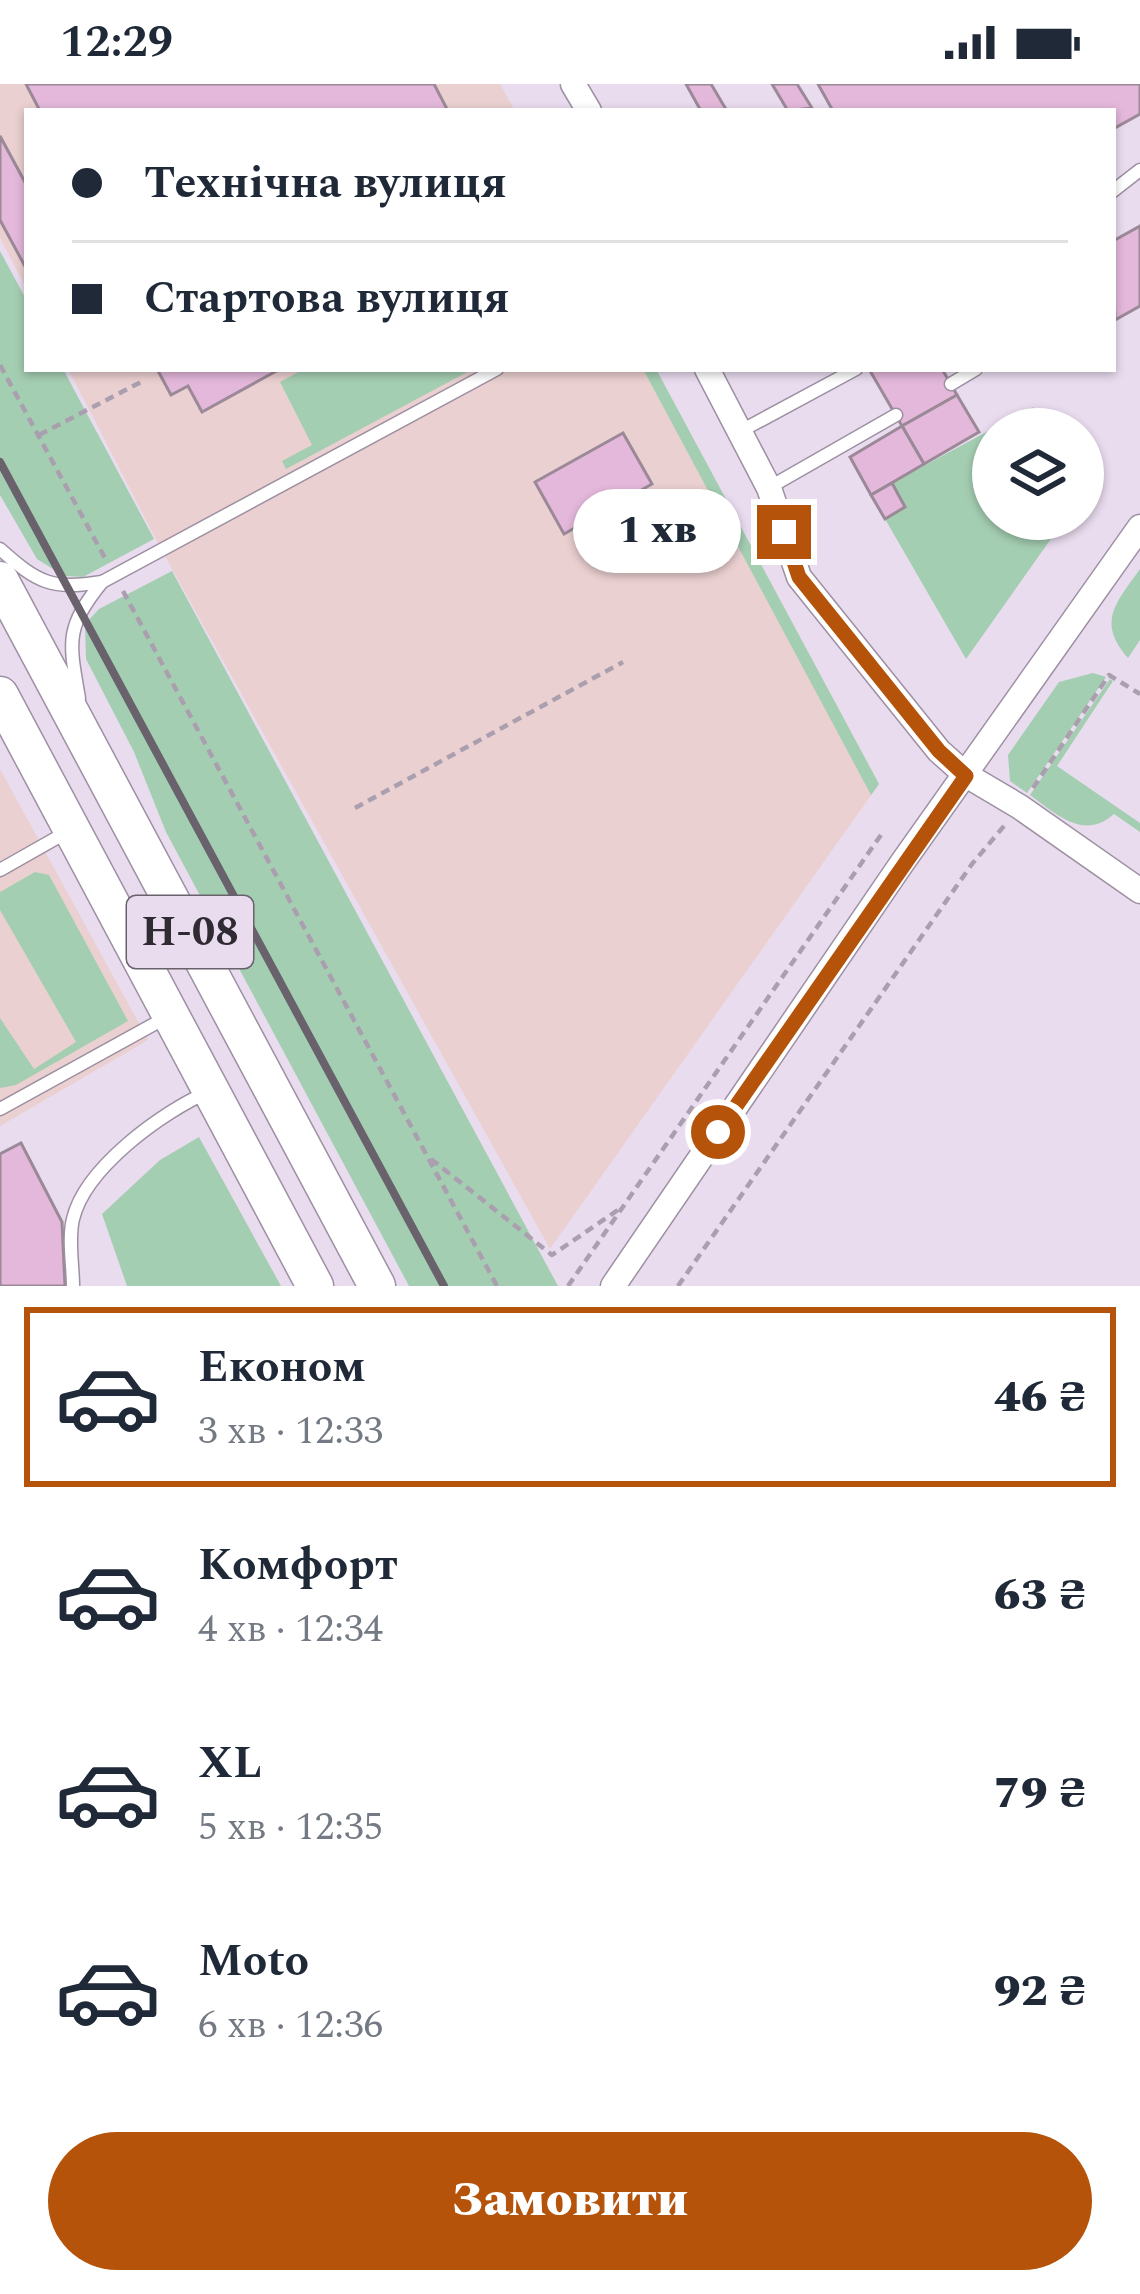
<!DOCTYPE html>
<html lang="uk">
<head>
<meta charset="utf-8">
<style>
	body { margin:0; font-family:Spectral,serif; background:#f2f2f3; color:#1f2937; height:100vh; display:flex; flex-direction:column; font-size:45px; white-space:nowrap }
	* { box-sizing:border-box; margin:0 }
	p { font-size:39px; color:#747a83 }
	.icon { flex:none; width:66px; height:66px; fill:none; stroke:currentColor; stroke-width:2; stroke-linecap:round; stroke-linejoin:round }
	.map { position:relative; height:1202px; overflow:hidden }
	.drawer { display:flex; flex-direction:column; background:#fff; flex:1 }
	.drawer>* { flex:none }
	.hud { position:absolute; left:24px; top:24px; width:1092px; height:264px; border-radius:0px; box-shadow:0 3px 9px #0004; display:grid; align-content:center; height:264px; padding:0 48px; background:#fff }
	.fabs { position:absolute; left:972px; top:324px; display:grid; gap:24px }
	.fabs a { display:grid; place-items:center; width:132px; height:132px; border-radius:50%; background:#fff; box-shadow:0 3px 9px #0004; font-size:60px }
	.end { position:absolute; width:54px; height:54px; margin:-27px; border:15px solid #b45309; background:#fff; box-shadow:0 0 0 6px #fff }
	.from { border-radius:50% }
	.bubble { position:absolute; height:84px; border-radius:42px; background:#fff; box-shadow:0 3px 9px #0004; font-size:39px; font-weight:800; line-height:84px; text-align:center }
	.hud b { display:flex; align-items:center; gap:42px; height:114px; font-size:45px }
	.hud b+b { border-top:3px solid #e0e1e3 }
	.hud i { width:30px; height:30px; background:#1f2937 }
	ul { padding:21px 0 0; list-style:none }
	li { display:flex; align-items:center; gap:36px; height:180px; margin:0 24px 18px; padding:0 24px; border:6px solid transparent; border-radius:0px }
	li div { flex:1 }
	li b { display:block; font-size:45px }
	li em { font-style:normal; font-weight:800 }
	li.current { border-color:#b45309 }
	li>.icon { width:108px; height:108px; stroke-width:1.5 }
	.action { display:flex; gap:24px; margin-top:auto; padding:24px 48px }
	.action a { flex:1; height:138px; border-radius:72px; background:#b45309; color:#fff; font-size:48px; font-weight:800; line-height:138px; text-align:center }
	.status { display:flex; justify-content:space-between; align-items:center; height:84px; padding:0 60px; background:#fff; direction:ltr }
	.status svg { height:33px; fill:currentColor }
	.map>svg:first-child { display:block }
	.commercial { fill:#ebd0d1 }
	.green { fill:#a4ceb2 }
	.building { fill:#e4b8db; stroke:#9b8997; stroke-width:3 }
	.lines { fill:none; stroke-linecap:round; stroke-linejoin:round }
	.service-casing { stroke:#9d90a2; stroke-width:15 }
	.minor-casing { stroke:#9d90a2; stroke-width:27 }
	.primary-casing { stroke:#9d90a2; stroke-width:39 }
	.path { stroke:#aa9fae; stroke-width:4.5; stroke-dasharray:9 6; stroke-linecap:butt }
	.service { stroke:#fff; stroke-width:12 }
	.minor { stroke:#fff; stroke-width:24 }
	.primary { stroke:#fff; stroke-width:36 }
	.rail { stroke:#69626d; stroke-width:8 }
	.route { stroke:#b45309; stroke-width:15 }
	.labels { text-anchor:middle; dominant-baseline:central; stroke-width:9; stroke-linejoin:round; paint-order:stroke }
	.shield { fill:#e9dcef; stroke:#68606b; stroke-width:3 }
	.shield-label { font-size:42px; font-weight:bold; fill:#302b33 }
</style>
</head>
<body>
<div class="status"><b>12:29</b><svg viewBox="0 0 49 12"><path d="M0 12V9h3v3zM5 12V6h3v6zM10 12V3h3v9zM15 12V0h3v12zM26 1h20v11H26zM47 4h2v5h-2z"/></svg></div>
<div class="map">
<svg width="1140" height="1202" viewBox="0 0 1140 1202">
	<rect width="100%" height="100%" fill="#e9dcef"/>
	<g class="commercial">
		<path d="M0,0H500L515,27H27V206L0,154Z"/>
		<path d="M68,285H656L879,700L550,1165L162,467Z"/>
		<path d="M0,685L148,956L0,1042Z"/>
	</g>
	<g class="green">
		<path d="M0,167L27,217V285H63L154,455L83,493L64,492L37,475L0,411Z"/>
		<path d="M304,285H473L286,385L282,377L312,361L280,298Z"/>
		<path d="M643,285H656L879,700L871,711Z"/>
		<path d="M1033,323L1047,345H993V435H1065L966,575L885,435L905,423L892,399Z"/>
		<path d="M1140,485V556L1128,574C1096,537 1117,518 1140,485Z"/>
		<path d="M172,487L558,1202H409L166,748L134,668L86,575L85,540L99,525Z"/>
		<path d="M1093,589L1106,593L1027,709L1010,697L1008,671L1059,598Z"/>
		<path d="M1110,595L1113,597L1057,682L1140,739V748L1114,730C1084,757 1056,730 1030,711Z"/>
		<path d="M35,788L49,791L128,937L16,1001L0,1004V934L34,985L76,958L0,826V808Z"/>
		<path d="M199,1053L281,1202H127L102,1130L160,1076Z"/>
	</g>
	<g class="building">
		<path d="M26,0H434L448,27H40Z"/>
		<path d="M686,0H711L727,27H701Z"/>
		<path d="M772,0H797L812,24L788,27Z"/>
		<path d="M818,0H1140V30L1113,45V27H833Z"/>
		<path d="M0,52L27,102V186L0,136Z"/>
		<path d="M1140,142V222L1115,236L1113,157Z"/>
		<path d="M157,285H280L202,328L188,302L171,311Z"/>
		<path d="M869,285H942L957,311L902,342Z"/>
		<path d="M957,311L979,348L924,380L902,342Z"/>
		<path d="M902,342L924,380L871,411L850,373Z"/>
		<path d="M623,349L652,400L564,450L535,398Z"/>
		<path d="M892,399L905,423L885,435L871,411Z"/>
		<path d="M21,1059L62,1138L65,1202H0V1070Z"/>
	</g>
	<g class="lines">
		<g class="service-casing">
			<g id="service">
				<path d="M1113,107L1140,86"/>
				<path d="M951,300L976,285"/>
				<path d="M739,348L856,285"/>
				<path d="M770,403L896,331"/>
				<path d="M0,465C38,499 51,506 102,498L497,285"/>
				<path d="M79,614C69,557 65,544 102,498"/>
				<path d="M0,786L67,748"/>
				<path d="M0,1025L167,933"/>
				<path d="M73,1202C73,1182 68,1155 73,1135C85,1084 162,1028 208,1008"/>
			</g>
		</g>
		<g class="minor-casing">
			<g id="minor">
				<path d="M573,0L589,27"/>
				<path d="M707,285L769,404L799,493L939,667L966,691L1020,723L1140,807"/>
				<path d="M613,1202L902,779L1140,443"/>
			</g>
		</g>
		<g class="primary-casing">
			<g id="primary">
				<path d="M0,496L377,1202"/>
				<path d="M0,611L315,1202"/>
			</g>
		</g>
		<g class="path">
			<path d="M0,281L106,476"/>
			<path d="M39,351L141,298"/>
			<path d="M123,507L497,1202"/>
			<path d="M1033,704L1109,591L1140,610"/>
			<path d="M355,724L623,578"/>
			<path d="M431,1075L552,1171L618,1126"/>
			<path d="M568,1202L883,748"/>
			<path d="M678,1202L972,780L1004,742"/>
		</g>
		<use href="#service" class="service"/>
		<use href="#minor" class="minor"/>
		<use href="#primary" class="primary"/>
		<path class="rail" d="M0,378L444,1202"/>
	</g>
	<g class="lines">
		<path class="route" d="M718,1048L966,692L939,667L799,493L784,448"/>
	</g>
	<g class="labels">
		<rect class="shield" x="127" y="812" width="126" height="72" rx="9"/>
		<g class="shield-label">
			<text x="190" y="848">Н-08</text>
		</g>
	</g>
</svg>
<div class="fabs">
<a><svg class="icon" aria-label="layers" viewBox="0 0 24 24"><path d="M12 4l9 5-9 5-9-5zM3 14l9 5 9-5"/></svg></a>
</div>
<i class="end from" style="left:718px;top:1048px"></i>
<i class="end" style="left:784px;top:448px"></i>
<div class="bubble" style="left:573px;top:405px;width:168px">1 хв</div>
<div class="hud">
<b><i class="from"></i>Технічна вулиця</b>
<b><i></i>Стартова вулиця</b>
</div>
</div>
<section class="drawer">
<ul>
<li class="current"><svg class="icon" aria-label="car" viewBox="0 0 24 24"><path d="M5 17H2v-5l4-1 3-4h7l3 4 3 1v5h-3M9 17h6M6 11h13"/><circle cx="7" cy="17" r="2"/><circle cx="17" cy="17" r="2"/></svg><div><b>Економ</b><p>3 хв · 12:33</p></div><em>46 ₴</em></li>
<li><svg class="icon" aria-label="car" viewBox="0 0 24 24"><path d="M5 17H2v-5l4-1 3-4h7l3 4 3 1v5h-3M9 17h6M6 11h13"/><circle cx="7" cy="17" r="2"/><circle cx="17" cy="17" r="2"/></svg><div><b>Комфорт</b><p>4 хв · 12:34</p></div><em>63 ₴</em></li>
<li><svg class="icon" aria-label="car" viewBox="0 0 24 24"><path d="M5 17H2v-5l4-1 3-4h7l3 4 3 1v5h-3M9 17h6M6 11h13"/><circle cx="7" cy="17" r="2"/><circle cx="17" cy="17" r="2"/></svg><div><b>XL</b><p>5 хв · 12:35</p></div><em>79 ₴</em></li>
<li><svg class="icon" aria-label="car" viewBox="0 0 24 24"><path d="M5 17H2v-5l4-1 3-4h7l3 4 3 1v5h-3M9 17h6M6 11h13"/><circle cx="7" cy="17" r="2"/><circle cx="17" cy="17" r="2"/></svg><div><b>Moto</b><p>6 хв · 12:36</p></div><em>92 ₴</em></li>
</ul>
<div class="action"><a>Замовити</a></div>
</section>
</body>
</html>
